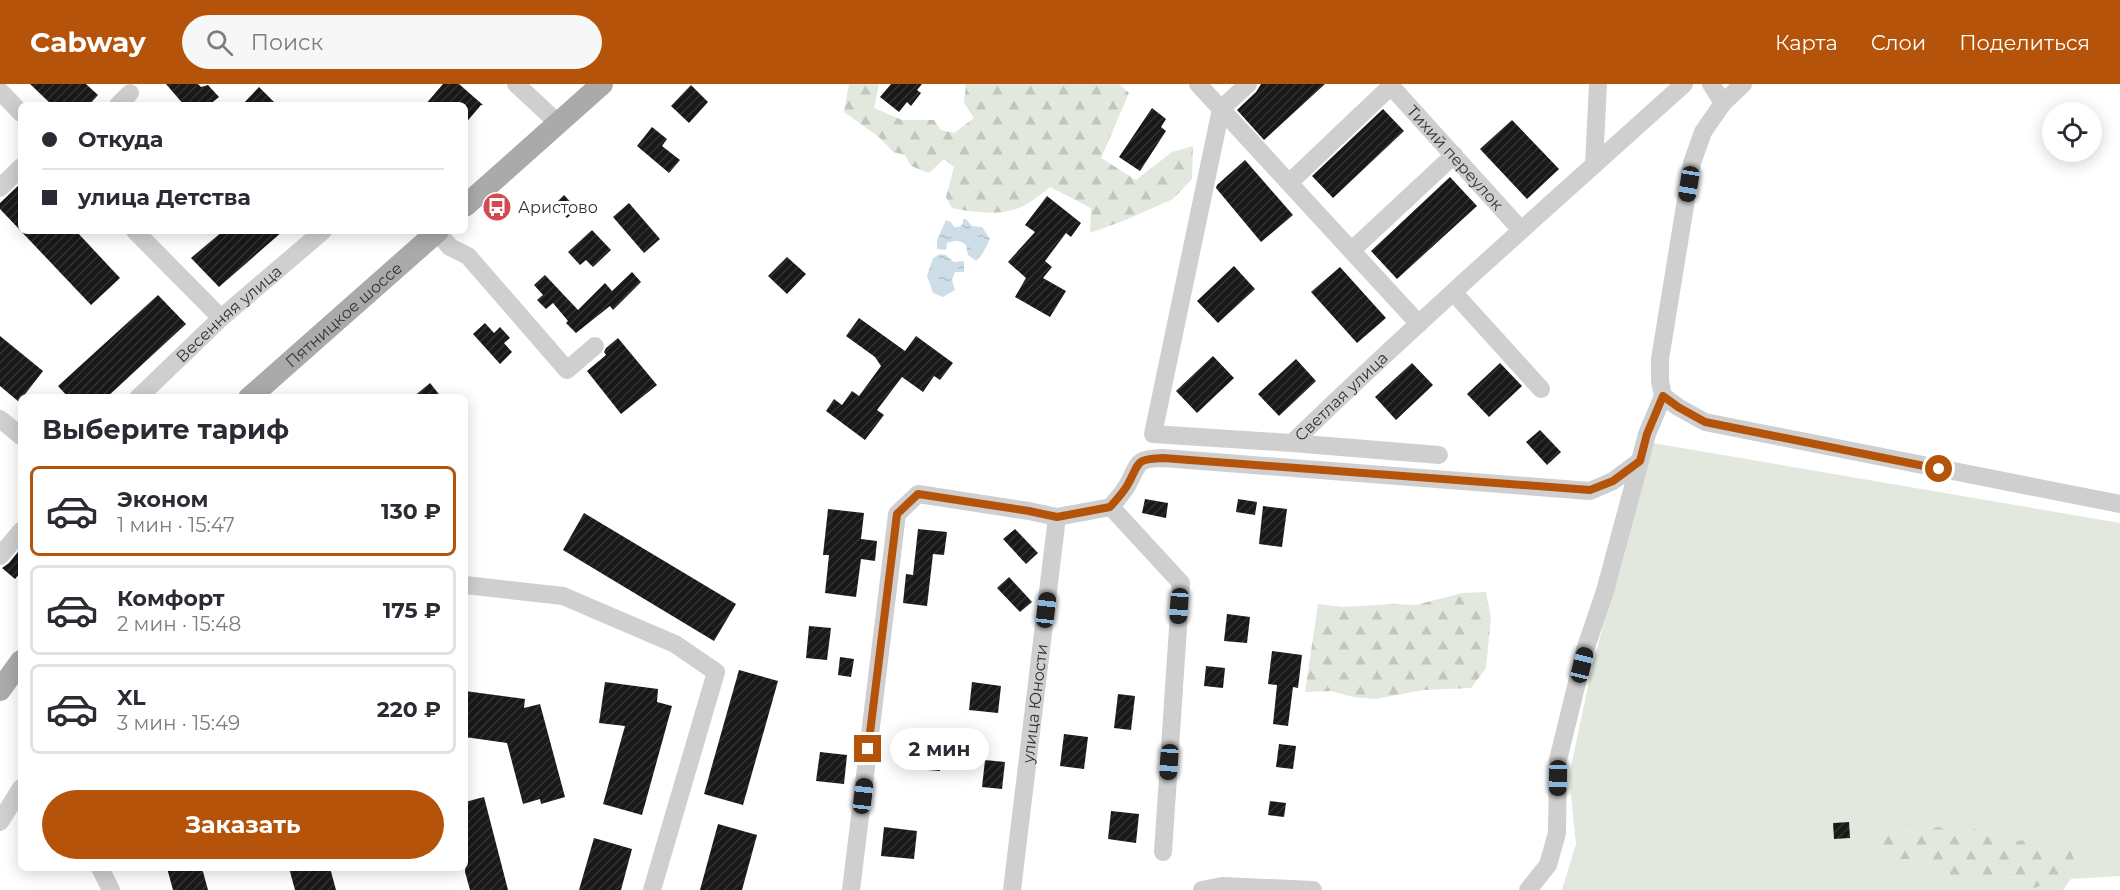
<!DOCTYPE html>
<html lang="ru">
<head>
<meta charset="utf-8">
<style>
	body { margin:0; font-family:Montserrat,sans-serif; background:#f7f7f7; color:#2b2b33; height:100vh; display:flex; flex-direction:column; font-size:22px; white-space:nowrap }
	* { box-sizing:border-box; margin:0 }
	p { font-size:20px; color:#7c7c81 }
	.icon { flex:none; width:33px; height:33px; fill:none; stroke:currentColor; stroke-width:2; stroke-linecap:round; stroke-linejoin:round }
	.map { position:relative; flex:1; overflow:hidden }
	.panel { position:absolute; left:18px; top:310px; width:450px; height:477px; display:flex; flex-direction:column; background:#fff; border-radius:9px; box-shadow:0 3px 15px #0003 }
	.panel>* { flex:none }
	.hud { position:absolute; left:18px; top:18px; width:450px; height:132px; border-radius:9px; box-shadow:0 3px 15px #0003; display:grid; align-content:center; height:132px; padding:0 24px; background:#fff }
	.buttons { position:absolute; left:2042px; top:18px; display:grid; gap:12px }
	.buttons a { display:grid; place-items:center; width:60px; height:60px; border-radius:50%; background:#fff; box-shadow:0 3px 15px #0003; font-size:30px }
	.end { position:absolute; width:27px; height:27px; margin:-14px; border:8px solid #b45309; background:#fff; box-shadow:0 0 0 3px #fff }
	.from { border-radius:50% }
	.bubble { position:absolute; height:42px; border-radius:21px; background:#fff; box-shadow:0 3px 15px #0003; font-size:20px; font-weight:700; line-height:42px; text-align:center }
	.car { position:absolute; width:18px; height:36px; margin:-18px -9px; border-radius:8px; box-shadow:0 0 4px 2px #0007; background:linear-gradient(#222 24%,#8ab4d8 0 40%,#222 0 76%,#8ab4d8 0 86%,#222 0) }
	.hud b { display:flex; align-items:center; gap:21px; height:57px; font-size:22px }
	.hud b+b { border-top:2px solid #e1e1e2 }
	.hud i { width:15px; height:15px; background:#2b2b33 }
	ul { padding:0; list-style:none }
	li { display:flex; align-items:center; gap:18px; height:90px; margin:0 12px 9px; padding:0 12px; border:3px solid #e1e1e2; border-radius:9px }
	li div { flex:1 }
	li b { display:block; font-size:22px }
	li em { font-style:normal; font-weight:700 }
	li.selected { border-color:#b45309 }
	li>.icon { width:54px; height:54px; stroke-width:1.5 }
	h2 { padding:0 24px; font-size:27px; line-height:72px }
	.button { display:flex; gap:12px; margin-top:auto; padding:12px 24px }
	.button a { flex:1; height:69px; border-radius:36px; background:#b45309; color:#fff; font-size:24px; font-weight:700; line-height:69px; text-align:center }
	header { display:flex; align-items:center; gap:36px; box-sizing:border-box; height:84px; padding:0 30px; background:#b45309; color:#fff }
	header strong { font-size:28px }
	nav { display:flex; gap:33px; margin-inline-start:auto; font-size:21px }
	.search { width:420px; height:54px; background:#f7f7f7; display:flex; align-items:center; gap:15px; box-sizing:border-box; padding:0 21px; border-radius:33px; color:#7c7c81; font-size:22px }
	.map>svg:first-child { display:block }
	.grass { fill:#e2e8dd; fill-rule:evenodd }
	.forest { fill:url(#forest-firs) }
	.water { fill:url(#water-ripples) }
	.building { fill:url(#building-hatch) }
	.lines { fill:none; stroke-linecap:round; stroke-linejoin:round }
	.minor { stroke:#cfcfcf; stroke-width:18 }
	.major { stroke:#aaa; stroke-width:22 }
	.route { stroke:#b45309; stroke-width:8 }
	.labels { text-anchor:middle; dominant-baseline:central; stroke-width:6; stroke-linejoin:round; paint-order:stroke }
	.street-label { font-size:16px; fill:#323232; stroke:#fff }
	.poi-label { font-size:16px; fill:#323232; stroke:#fff; text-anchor:start }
</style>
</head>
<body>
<header>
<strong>Cabway</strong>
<div class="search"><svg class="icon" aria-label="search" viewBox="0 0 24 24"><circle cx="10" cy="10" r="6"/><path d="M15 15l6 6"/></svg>Поиск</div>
<nav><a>Карта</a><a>Слои</a><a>Поделиться</a></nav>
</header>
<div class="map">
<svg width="2120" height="806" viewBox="0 0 2120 806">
	<defs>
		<pattern id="forest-firs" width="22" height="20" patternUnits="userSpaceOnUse" patternTransform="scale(1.5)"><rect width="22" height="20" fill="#e2e8dd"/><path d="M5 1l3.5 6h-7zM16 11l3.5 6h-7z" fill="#c2c7be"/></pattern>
		<pattern id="water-ripples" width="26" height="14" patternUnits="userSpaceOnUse" patternTransform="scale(1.5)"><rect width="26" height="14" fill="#cedee8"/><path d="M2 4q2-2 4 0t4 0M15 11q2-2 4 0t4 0" fill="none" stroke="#b1bfc7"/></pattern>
		<pattern id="building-hatch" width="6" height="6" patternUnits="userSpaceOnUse" patternTransform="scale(1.5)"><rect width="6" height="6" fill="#191919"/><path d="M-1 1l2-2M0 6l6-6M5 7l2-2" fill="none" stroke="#323232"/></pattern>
	</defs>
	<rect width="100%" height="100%" fill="#fff"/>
	<path class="grass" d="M1653,359L2120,439V792L2071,795L2063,806H1562L1576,760L1569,692L1593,579ZM1938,743L1960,748L1983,743L2000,759L2024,756L2046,762L2069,760L2035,804L2014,793L1991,798L1943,789L1925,775H1900L1875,771L1871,752L1888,745L1914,747Z"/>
	<g class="forest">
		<path d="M849,0H879L874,24L902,36H934L941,46L954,49L974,34L964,19L966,0H1119L1129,9L1101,74L1136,96L1172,68L1193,62L1192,95L1173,115L1123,137L1090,149L1091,124L1050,103C1043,109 1035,115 1027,120C1005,133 976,129 952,124L946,113L954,83L944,75L929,89L911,82L905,71L893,68L880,54L844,28Z"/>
		<path d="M1486,508L1491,534L1486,584L1471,604L1423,606L1376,615L1353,613L1331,607L1305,608L1318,520L1343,523L1393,520L1416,521L1462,509Z"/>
		<path d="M1938,743L1960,748L1983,743L2000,759L2024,756L2046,762L2069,759L2076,783L2035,804L2014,793L1991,798L1967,795L1943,789L1925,775H1900L1875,771L1871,752L1888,745L1914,747Z"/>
	</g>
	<g class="water">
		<path d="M963,135H966L972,142L982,143L990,155L983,169L976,177L968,171L966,161C960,156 955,156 947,159L946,166L937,165V156L946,136L951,138L954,143H959L963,140Z"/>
		<path d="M940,170L946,171L954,178L964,177V188H955L952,196L955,206L943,213L933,209L927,192L933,174Z"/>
	</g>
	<g class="building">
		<path d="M30,0H86L98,11L89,21H52Z"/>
		<path d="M166,0H198L201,3L208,1L219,13L209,21H184Z"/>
		<path d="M443,0H459L483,21H481L465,40V21H425Z"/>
		<path d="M891,0H922L917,6L921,9L911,22L907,18L899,28L880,13Z"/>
		<path d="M1261,0H1325L1264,56L1237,26L1256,8Z"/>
		<path d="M691,1L708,18L689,39L671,22Z"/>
		<path d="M259,3L277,21H242Z"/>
		<path d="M1152,24L1166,35L1161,43L1166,47L1140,87L1119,73Z"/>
		<path d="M1383,25L1404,47L1333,114L1312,92Z"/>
		<path d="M1512,36L1559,85L1527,115L1480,65Z"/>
		<path d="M652,43L667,55L662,62L680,76L669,89L637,62Z"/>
		<path d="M1245,76L1293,131L1261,158L1216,104L1217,101Z"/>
		<path d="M1450,93L1477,122L1397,195L1371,167Z"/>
		<path d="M21,99V147H76L120,194L91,221L0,125V119Z"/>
		<path d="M564,111L577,125L567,134L555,120Z"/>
		<path d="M1047,112L1081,139L1071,153L1066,149L1045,177L1052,183L1043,194L1066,207L1050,233L1015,213L1026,194L1008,178L1035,148L1025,141Z"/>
		<path d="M629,119L660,155L644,169L613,133Z"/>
		<path d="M592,146L611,166L593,183L586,176L580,181L568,168Z"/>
		<path d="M223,147H283L219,203L191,174Z"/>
		<path d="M787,173L806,190L787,210L768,192Z"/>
		<path d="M1234,182L1255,205L1218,239L1197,217Z"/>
		<path d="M1340,183L1386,234L1357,259L1311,208Z"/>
		<path d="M632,188L641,198L613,226L610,222L576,249L566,239L568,237L553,219L546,225L537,216L543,211L534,201L545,191L578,226L605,199L612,207Z"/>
		<path d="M158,211L186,240L106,314H69L58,302Z"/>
		<path d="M859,234L905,267L916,252L953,279L940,296L934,292L923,308L902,293L877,326L884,331L865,356L826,327L834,315L842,321L852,307L859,312L881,282L875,273L846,252Z"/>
		<path d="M485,239L494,249L500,243L510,254L504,259L512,268L500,280L473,250Z"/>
		<path d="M0,252L43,287L19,318L0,302Z"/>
		<path d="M618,254L657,301L621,330L587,287L606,271L604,268L606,264Z"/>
		<path d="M1213,272L1234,294L1197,329L1176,307Z"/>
		<path d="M1296,275L1316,297L1279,332L1258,310Z"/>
		<path d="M1412,279L1433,301L1396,336L1375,313Z"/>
		<path d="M1500,279L1522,302L1489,333L1467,310Z"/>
		<path d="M430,299L442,314H412Z"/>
		<path d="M1540,346L1561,368L1547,381L1526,358Z"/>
		<path d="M1145,415L1168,419L1166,434L1142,429Z"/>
		<path d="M1238,415L1257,418L1255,431L1236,428Z"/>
		<path d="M1263,422L1287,425L1282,463L1259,460Z"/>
		<path d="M828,425L864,429L861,455L877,457L875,477L861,475L856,513L825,509L829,471H823Z"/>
		<path d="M584,429L736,520L714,557L563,466Z"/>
		<path d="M918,445L947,448L944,471L933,470L927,522L903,519L906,490L913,491Z"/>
		<path d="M1015,445L1038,469L1026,480L1003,455Z"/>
		<path d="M21,464V488L15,495L2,484L9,479Z"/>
		<path d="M1009,493L1032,518L1020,528L997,504Z"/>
		<path d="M1227,530L1250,533L1247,559L1224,557Z"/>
		<path d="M809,542L831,544L827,576L806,574Z"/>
		<path d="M1272,567L1302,571L1298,604L1293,603L1288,642L1273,640L1277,601L1268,600Z"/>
		<path d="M840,573L854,575L851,593L838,591Z"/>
		<path d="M1206,582L1225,584L1223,604L1204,602Z"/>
		<path d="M739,586L778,597L743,721L704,710Z"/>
		<path d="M605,598L658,605L657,618L672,622L642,731L603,720L625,642L599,639Z"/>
		<path d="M972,598L1001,602L998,629L969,626Z"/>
		<path d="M465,607L525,615L524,624L540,620L565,713L541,720L540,715L523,720L507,659L465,653Z"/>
		<path d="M1118,610L1135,612L1131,646L1114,644Z"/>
		<path d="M1064,650L1088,653L1084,685L1060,682Z"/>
		<path d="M1279,660L1296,662L1293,685L1276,683Z"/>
		<path d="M918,663L942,666L940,687L915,685Z"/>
		<path d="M820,668L847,671L844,700L816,697Z"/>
		<path d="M985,676L1005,678L1002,705L982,703Z"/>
		<path d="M484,713L508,806H470L465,788V718Z"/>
		<path d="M1270,717L1286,719L1284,733L1268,731Z"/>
		<path d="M1111,727L1139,730L1136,759L1108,755Z"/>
		<path d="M1849,738L1850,754L1834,755L1833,739Z"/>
		<path d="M718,740L757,751L742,806H700Z"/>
		<path d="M884,743L917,747L914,775L881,772Z"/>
		<path d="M594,754L632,765L621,806H579Z"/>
		<path d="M167,784H202L208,806H173Z"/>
		<path d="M289,784H330L336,806H295Z"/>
	</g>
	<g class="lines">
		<g class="minor">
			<path d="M516,0L558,39"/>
			<path id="s1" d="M1198,0L1221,25L1153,350L1292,359C1419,236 1552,119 1684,0"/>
			<path d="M1248,0L1221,25L1419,240"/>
			<path id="s2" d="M1389,0L1521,146"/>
			<path d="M1711,0L1723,19"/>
			<path d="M0,7L21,29"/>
			<path d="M118,21L130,9"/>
			<path d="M1594,81L1598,0"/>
			<path d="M1289,99L1391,2"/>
			<path d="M0,104L21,83"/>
			<path d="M135,147L221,234"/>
			<path d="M437,148L450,163L468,172L567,286L595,262"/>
			<path d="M1352,166L1454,71"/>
			<path d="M1454,209L1541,305"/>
			<path d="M1663,312L1678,323L1705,338L2120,420"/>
			<path id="s3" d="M138,314L221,234L323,147"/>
			<path d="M0,335L21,352"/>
			<path d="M1292,359L1439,371"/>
			<path d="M1111,423C1116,416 1124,408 1128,400C1140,378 1135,375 1163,374L1590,407L1613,397L1640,377L1647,350L1663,312L1660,297V275L1692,79L1703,48L1723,19L1743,0"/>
			<path d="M0,472L21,447"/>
			<path d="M465,501L563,512L675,560L716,588L652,806"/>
			<path d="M0,738L21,704"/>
			<path d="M100,784L111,806"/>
			<path d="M851,806L897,430L918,410L1029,427L1057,433L1111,423L1181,499L1163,768"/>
			<path id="s4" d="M1012,806L1057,433"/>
			<path d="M1202,806L1222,802L1313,806"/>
			<path d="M1528,806L1548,781L1557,749L1558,676L1585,566L1605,507L1640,377"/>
		</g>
		<g class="major">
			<path d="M465,122L602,0"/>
			<path id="s5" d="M249,314L438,147"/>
			<path d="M0,606L21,577"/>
		</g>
	</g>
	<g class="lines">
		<path class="route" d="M868,665L897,430L918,410L1029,427L1057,433L1110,423C1116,416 1124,408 1128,400C1140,378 1135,375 1163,374L1590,406L1613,397L1640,377L1647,350L1663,312L1678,323L1705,338L1939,385"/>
	</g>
	<defs>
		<g id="bus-disc" transform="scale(1.5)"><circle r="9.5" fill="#d44a52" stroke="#fff"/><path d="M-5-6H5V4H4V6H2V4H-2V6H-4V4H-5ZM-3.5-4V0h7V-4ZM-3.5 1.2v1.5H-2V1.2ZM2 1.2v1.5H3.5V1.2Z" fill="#fff"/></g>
	</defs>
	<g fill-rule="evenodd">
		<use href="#bus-disc" x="497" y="123"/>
	</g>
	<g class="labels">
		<g class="street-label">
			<text stroke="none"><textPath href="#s2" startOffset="99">Тихий переулок</textPath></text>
			<text stroke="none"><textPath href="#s3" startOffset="124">Весенняя улица</textPath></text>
			<text stroke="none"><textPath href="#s5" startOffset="126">Пятницкое шоссе</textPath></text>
			<text stroke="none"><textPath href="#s1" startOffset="573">Светлая улица</textPath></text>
			<text stroke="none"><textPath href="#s4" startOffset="188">улица Юности</textPath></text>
		</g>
		<g class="poi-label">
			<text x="518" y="123">Аристово</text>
		</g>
	</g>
</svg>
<div class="buttons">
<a><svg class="icon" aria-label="locate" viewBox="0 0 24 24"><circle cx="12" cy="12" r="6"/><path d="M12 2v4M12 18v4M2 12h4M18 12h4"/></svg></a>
</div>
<i class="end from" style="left:1939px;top:385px"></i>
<i class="end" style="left:868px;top:665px"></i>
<div class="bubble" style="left:890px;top:644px;width:99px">2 мин</div>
<i class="car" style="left:1689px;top:100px;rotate:189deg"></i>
<i class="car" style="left:1179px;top:522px;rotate:184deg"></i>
<i class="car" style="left:1046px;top:526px;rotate:7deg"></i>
<i class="car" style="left:1582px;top:581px;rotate:14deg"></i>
<i class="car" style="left:1169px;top:678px;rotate:184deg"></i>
<i class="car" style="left:1558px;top:694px;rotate:181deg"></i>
<i class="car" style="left:863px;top:712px;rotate:7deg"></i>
<div class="hud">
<b><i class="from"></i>Откуда</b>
<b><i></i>улица Детства</b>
</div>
<section class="panel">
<h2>Выберите тариф</h2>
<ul>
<li class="selected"><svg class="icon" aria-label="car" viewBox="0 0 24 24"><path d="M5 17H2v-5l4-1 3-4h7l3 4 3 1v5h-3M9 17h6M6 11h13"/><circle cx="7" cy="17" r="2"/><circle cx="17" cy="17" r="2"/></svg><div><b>Эконом</b><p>1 мин · 15:47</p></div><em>130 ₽</em></li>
<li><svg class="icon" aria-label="car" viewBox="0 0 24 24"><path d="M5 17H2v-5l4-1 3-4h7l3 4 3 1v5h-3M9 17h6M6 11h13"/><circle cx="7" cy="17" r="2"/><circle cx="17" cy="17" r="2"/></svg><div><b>Комфорт</b><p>2 мин · 15:48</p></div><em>175 ₽</em></li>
<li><svg class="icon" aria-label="car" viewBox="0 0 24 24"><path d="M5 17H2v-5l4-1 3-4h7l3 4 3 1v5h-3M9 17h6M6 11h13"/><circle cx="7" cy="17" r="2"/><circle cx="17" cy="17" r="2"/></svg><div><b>XL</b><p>3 мин · 15:49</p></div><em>220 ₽</em></li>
</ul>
<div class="button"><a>Заказать</a></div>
</section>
</div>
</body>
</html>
